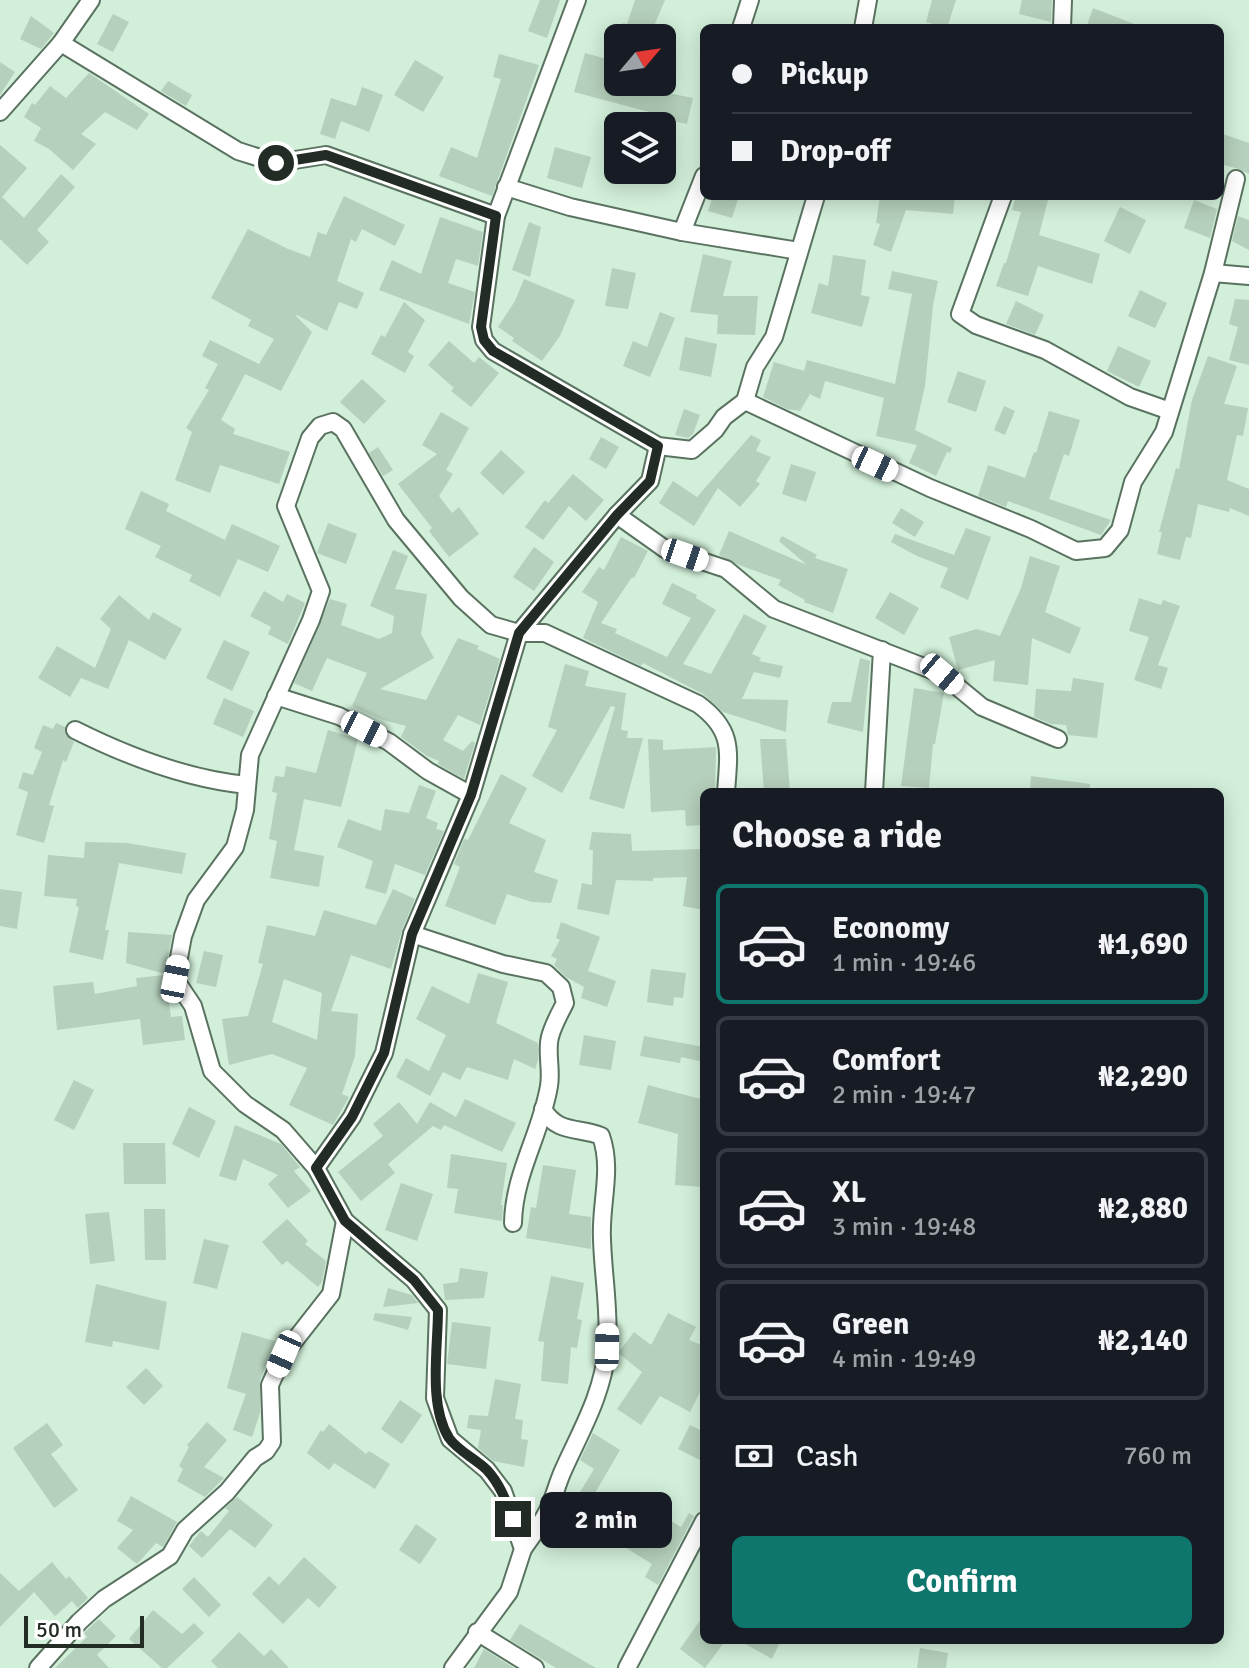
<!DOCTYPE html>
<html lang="en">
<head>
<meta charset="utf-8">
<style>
	body { margin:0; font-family:Signika,sans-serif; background:#242831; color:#f1f3f6; height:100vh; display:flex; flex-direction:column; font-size:30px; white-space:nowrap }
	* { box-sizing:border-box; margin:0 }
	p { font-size:26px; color:#9ea1a6 }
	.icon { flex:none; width:44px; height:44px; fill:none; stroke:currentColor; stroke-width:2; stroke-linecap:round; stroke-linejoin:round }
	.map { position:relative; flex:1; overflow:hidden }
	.sheet { position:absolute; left:700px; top:788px; width:524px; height:856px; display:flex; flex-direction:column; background:#171b24; border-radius:12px; box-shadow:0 4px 20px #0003 }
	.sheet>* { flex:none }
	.hud { position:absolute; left:700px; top:24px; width:524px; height:176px; border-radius:12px; box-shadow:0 4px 20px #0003; display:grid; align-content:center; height:176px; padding:0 32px; background:#171b24 }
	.needle { width:52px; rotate:61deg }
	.buttons { position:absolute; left:604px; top:24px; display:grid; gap:16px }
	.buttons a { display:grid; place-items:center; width:72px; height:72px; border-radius:12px; background:#171b24; box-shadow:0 4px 20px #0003; font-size:40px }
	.scale { position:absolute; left:24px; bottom:20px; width:120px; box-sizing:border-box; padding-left:8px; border:4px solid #222c24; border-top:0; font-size:22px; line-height:28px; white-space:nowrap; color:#222c24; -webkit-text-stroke:6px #fff; paint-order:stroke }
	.end { position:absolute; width:36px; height:36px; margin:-18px; border:10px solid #222c24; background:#fff; box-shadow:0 0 0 4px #fff }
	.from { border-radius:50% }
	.bubble { position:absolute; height:56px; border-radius:12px; background:#171b24; box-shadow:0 4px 20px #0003; font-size:26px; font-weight:700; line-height:56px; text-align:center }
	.car { position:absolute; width:24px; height:48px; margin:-24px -12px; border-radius:10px; box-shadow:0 0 6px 2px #0007; background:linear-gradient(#fff 24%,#345 0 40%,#fff 0 76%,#345 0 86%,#fff 0) }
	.hud b { display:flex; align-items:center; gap:28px; height:76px; font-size:30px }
	.hud b+b { border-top:2px solid #363941 }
	.hud i { width:20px; height:20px; background:#f1f3f6 }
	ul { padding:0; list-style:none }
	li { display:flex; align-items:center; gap:24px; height:120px; margin:0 16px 12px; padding:0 16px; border:4px solid #363941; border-radius:12px }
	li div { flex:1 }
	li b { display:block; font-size:30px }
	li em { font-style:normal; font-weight:700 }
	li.selected { border-color:#0f766e }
	li>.icon { width:72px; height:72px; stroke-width:1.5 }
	h2 { padding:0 32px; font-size:36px; line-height:96px }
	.pay { display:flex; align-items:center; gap:20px; height:88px; padding:0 32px; font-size:30px }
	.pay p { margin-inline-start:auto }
	.primary-button { display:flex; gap:16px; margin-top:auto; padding:16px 32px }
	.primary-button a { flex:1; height:92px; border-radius:12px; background:#0f766e; color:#fff; font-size:32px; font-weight:700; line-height:92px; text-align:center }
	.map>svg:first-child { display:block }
	.building { fill:#b5d0bc; fill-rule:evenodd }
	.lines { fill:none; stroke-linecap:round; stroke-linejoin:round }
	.minor-casing { stroke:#5a7361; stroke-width:20 }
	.minor { stroke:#fff; stroke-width:16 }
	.route { stroke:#222c24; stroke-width:10 }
</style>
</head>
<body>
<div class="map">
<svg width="1249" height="1668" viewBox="0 0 1249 1668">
	<rect width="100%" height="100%" fill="#d2efd9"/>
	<g class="building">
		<path d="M540,0H560L547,38L528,31Z"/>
		<path d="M635,0H665L651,33L660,38H618L623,23L627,24Z"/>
		<path d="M932,0H956L947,28L926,22Z"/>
		<path d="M1022,0H1052L1051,22L1019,14Z"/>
		<path d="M1093,8L1142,27V28H1086Z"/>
		<path d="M113,14L129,22L113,52L97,44Z"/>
		<path d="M31,16L54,33L41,49L20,39Z"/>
		<path d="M585,53L618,62V82H650L648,89L693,98L687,124L648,116L649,112L574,92Z"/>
		<path d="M499,54L539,65L492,196L439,176L451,147L477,158L501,79L493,77Z"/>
		<path d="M415,60L444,77L423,112L394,95Z"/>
		<path d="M0,62L15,72L0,95Z"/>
		<path d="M89,73L149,114L137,130L105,112L81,134L96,144L73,170L49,149L34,141L41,128L24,117L32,103L35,105L50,86L66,98Z"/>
		<path d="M168,81L192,95L186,106L161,91Z"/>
		<path d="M362,87L383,95L369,132L341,121L335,139L320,134L331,98L356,106Z"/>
		<path d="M1220,133L1249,143V174L1239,169L1220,164Z"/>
		<path d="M0,145L27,168L2,197L24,218L61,174L75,187L37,230L49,242L27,265L0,239Z"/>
		<path d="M555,147L591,157L582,188L547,178Z"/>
		<path d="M344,196L405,225L395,246L362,229L356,242L351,239L337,281L364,293L357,309L339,302L327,331L297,315L296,316L312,332L281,391L245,374L221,420L235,429L233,434L290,452L279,484L220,465L210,493L175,480L192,432L186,428L209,390L205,388L218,364L202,356L210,340L259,364L274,339L248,326L251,320L211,298L248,229L288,249L310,257L318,232L326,235Z"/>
		<path d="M713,196H739L732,218L708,211Z"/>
		<path d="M880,196H955L953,214L906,210L891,252L873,245L880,224L876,223Z"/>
		<path d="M1016,196H1049L1039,235L1100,254L1092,284L1038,266L1028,296L996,286L1004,263H1006L1021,212L1012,210Z"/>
		<path d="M1194,200L1217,209L1210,238L1184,228Z"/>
		<path d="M1120,207L1146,220L1130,254L1104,241Z"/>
		<path d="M1238,216L1249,220V250L1232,241Z"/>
		<path d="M440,217L483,232L478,266L456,259L448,283L475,292L469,324L379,290L392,260L421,274Z"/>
		<path d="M529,222L541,227L530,277L512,270Z"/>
		<path d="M703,254L732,261L723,296H758L755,335L717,334L718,315L690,312Z"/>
		<path d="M833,255L866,260L861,295L870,297L862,327L811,313L819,283L828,286Z"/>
		<path d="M612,268L636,273L628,309L605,306Z"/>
		<path d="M892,271L938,281L933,305L925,386L915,430L952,448L950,453L947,452L936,476L909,463L917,445L876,436L884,398L825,381L820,399L810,394L800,411L787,409L763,397L774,362L804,371L807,360L895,384L912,294L888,289Z"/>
		<path d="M524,279L575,300L560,336L542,361L512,341L514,338L498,327L515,301Z"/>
		<path d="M1140,290L1167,303L1155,328L1128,316Z"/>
		<path d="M1235,299L1249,300V365L1229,360L1238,327L1229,324Z"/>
		<path d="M1016,301L1044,315L1035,335L1006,324Z"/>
		<path d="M404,302L425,320L408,352L414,356L405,373L371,354L381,335L385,337Z"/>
		<path d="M660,312L675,318L650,377L623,366L633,341L647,347Z"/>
		<path d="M685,337L717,344L711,377L679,370Z"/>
		<path d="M449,341L474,363L479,357L499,373L471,407L451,391L454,388L428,365Z"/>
		<path d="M1118,346L1151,361L1139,387L1107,371Z"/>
		<path d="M1208,356L1237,366L1224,404L1248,408L1243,436L1237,435L1227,480L1249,489V516L1230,508L1229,512L1198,504L1191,538L1186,537L1180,560L1157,554L1162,532H1159L1176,468L1179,469L1192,400Z"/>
		<path d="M958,371L986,381L976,412L947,402Z"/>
		<path d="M362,379L386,401L364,424L340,402Z"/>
		<path d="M1004,406L1015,411L1005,435L994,430Z"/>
		<path d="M684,409L700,415L693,434L688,438L675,435Z"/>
		<path d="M1049,411L1080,420L1069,456L1064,454L1049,499L1111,520L1101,535L1008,501L1006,507L978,496L988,465L1025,478L1034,452L1036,453Z"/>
		<path d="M441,412L469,428L446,470L453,474L439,496L452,513L459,507L479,534L449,557L429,531L432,528L398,484L437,454L422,445Z"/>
		<path d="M751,435L761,440L756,451L771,457L756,481L760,484L740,507L718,488L694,526L659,503L673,481L697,497Z"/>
		<path d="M601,437L619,447L606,469L589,459Z"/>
		<path d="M378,447L393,470L383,476L369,453Z"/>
		<path d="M501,450L525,472L503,495L480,473Z"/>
		<path d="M791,464L816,472L806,502L782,494Z"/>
		<path d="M573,474L604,500L586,521L569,506L543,540L525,527L545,500L548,503Z"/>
		<path d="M141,491L169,504L166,511L225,540L232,524L280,546L268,572L238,559L220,597L189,581L192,575L155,557L161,546L125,529Z"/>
		<path d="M901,508L924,522L915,537L892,523Z"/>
		<path d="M328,523L357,534L346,564L317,553Z"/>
		<path d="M966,528L991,537L968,600L940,587L948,568L917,556L891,542L895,534L954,555Z"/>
		<path d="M729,531L807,565L779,541L782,536L817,555L815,558L848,569L833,613L804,602L805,600L778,585L781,580L739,565L719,555Z"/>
		<path d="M621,537L648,551L634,578L632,577L601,623L617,629L615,633L667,657L691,618L662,604L672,583L697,595L696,598L716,610L683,664L711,674L744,614L767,626L752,654L761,658L759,661L783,666L780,678L754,672L742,699L788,700L786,732L723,712L703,694L643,663L641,666L583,638L598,602L582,592L599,567L604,570Z"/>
		<path d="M534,547L554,562L534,591L513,577Z"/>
		<path d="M393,550L408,556L395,589L427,594L421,634L434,658L380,689L426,700L458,638L479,646L477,649L500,659L480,725L458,715L443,740L463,751L472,741L475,743L464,779L438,764L439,761L427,756L401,737L406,726L383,720L352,706L367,673L327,658L312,691L294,683L330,599L347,604L341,625L379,639L392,633L394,616L370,606Z"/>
		<path d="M1030,556L1060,566L1045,612L1081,628L1070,654L1032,638L1028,685L993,681L995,660L958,670L949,637L977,629L1000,636L1021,588Z"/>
		<path d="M264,591L283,602L287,594L305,603L288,644L268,634L271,627L250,616Z"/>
		<path d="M890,592L919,608L904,635L875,618Z"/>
		<path d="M119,595L149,620L153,612L182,629L165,660L129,640L108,689L81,678L70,697L38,678L57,646L95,668L111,629L100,619Z"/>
		<path d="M1139,598L1161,605L1163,600L1180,606L1158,665L1168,668L1161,689L1134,680L1149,637L1129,631Z"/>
		<path d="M224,640L250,652L232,691L206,678Z"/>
		<path d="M860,658L870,661L863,732L827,723L832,702H851Z"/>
		<path d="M565,664L589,671L585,686L626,693L621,730L628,731L627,738H643L624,809L589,799L615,707L611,706L562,793L532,776L557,730L548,727Z"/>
		<path d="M1073,678L1104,683L1097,738L1068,735L1066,725L1051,724L1034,717L1036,689L1071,691Z"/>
		<path d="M914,688L944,693L935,744H933L929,788L901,786Z"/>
		<path d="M224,698L254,711L243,737L213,724Z"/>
		<path d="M56,723L65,727L66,735L74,742L66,762L63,760L49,805L54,806L44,843L16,835L28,792L18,788L23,772L33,775L42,752L34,748L43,725L53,729Z"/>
		<path d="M328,730L358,739L341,807L304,799L294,850L324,856L319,887L270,878L277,841L269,839L277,793L272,792L275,776L284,777L286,766L316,773Z"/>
		<path d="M648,739L663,740V750L716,747L715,792H704V825L686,826L685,810L651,812Z"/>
		<path d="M760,739H786L790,792H764Z"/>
		<path d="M501,774L527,788L509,823L546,840L534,872L558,880L551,903L532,902L507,894L495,925L445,906L460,867L454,864L464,839L468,840Z"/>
		<path d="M1031,776L1090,784L1089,792H1030Z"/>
		<path d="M419,785L436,791L426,818L438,823L436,829L444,831L425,875L395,864L386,894L365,888L373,861L337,847L348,819L381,831L385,809L409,813Z"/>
		<path d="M592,832L631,834L632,851L704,849V910L683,906L687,877L653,878V881L616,880L609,915L577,909L582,883L592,885L593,850H589Z"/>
		<path d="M85,842L127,843L186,853L182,874L119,863L105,930H109L103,960L69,952L79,907L76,906L77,899L44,896L48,855L84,858Z"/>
		<path d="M0,889L22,892L17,929L0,926Z"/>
		<path d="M393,889L415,899L402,930L391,969L351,955L331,1011L358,1014L355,1056L342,1094L349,1097L333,1125L289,1105L307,1068L272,1054L229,1065L222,1019L248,1016L263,964L258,963L267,925L315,936L324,910L376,925ZM284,979L322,993L317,1040L272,1022Z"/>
		<path d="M561,922L600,937L588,971L616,981L607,1007L581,998L584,987L566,977L554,965L557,959L551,956L560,940L556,938Z"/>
		<path d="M128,932L172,935L165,974L126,963Z"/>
		<path d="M204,951L223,955L216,987L196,983Z"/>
		<path d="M651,969L686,973L683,998L674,997L673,1006L647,1002Z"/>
		<path d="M478,973L508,982L496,1023L538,1043V1061L535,1069L514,1059L508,1080L467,1067L460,1080L443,1072L430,1096L396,1077L406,1058L429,1071L446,1035L416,1019L432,986L469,1004Z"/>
		<path d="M165,975L171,1017L182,1016L185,1040L143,1045L140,1019L57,1030L53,986L93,982L95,994L137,986L136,978Z"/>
		<path d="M584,1035L616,1041L611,1070L579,1065Z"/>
		<path d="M644,1036L704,1047V1062L681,1057L680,1063L640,1056Z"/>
		<path d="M74,1080L94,1090L74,1130L54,1120Z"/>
		<path d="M648,1085L704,1100V1187L675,1185L678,1134L638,1123Z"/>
		<path d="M465,1099L516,1123L502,1152L444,1125L441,1130L433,1126L388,1164L395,1173L361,1201L338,1172L383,1136L373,1124L399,1102L417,1124L430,1102L456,1117Z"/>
		<path d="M189,1107L216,1121L199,1158L172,1144Z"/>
		<path d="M235,1125L281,1144L300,1167L294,1171L311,1191L288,1208L268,1184L278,1175L243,1159L236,1181L219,1176Z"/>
		<path d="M123,1143H165L166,1184H124Z"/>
		<path d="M451,1154L507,1163L501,1205H503L502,1221L454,1213L458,1189L447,1188Z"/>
		<path d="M543,1165L576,1170L569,1214L591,1217V1249L526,1238L531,1207L536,1208Z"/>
		<path d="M401,1183L433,1194L417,1241L385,1230Z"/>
		<path d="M144,1209H165L166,1260H145Z"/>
		<path d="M109,1212L115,1261L90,1264L85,1214Z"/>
		<path d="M287,1219L308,1241L305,1244L326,1261L322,1282L318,1287L287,1261L282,1265L262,1242Z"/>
		<path d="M204,1239L229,1245L217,1289L193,1283Z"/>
		<path d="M460,1268L488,1272L484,1298L445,1300L443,1284L458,1282Z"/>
		<path d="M551,1276L584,1283L577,1319L582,1320L577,1348L571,1347L568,1384L541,1381L544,1342L538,1341Z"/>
		<path d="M96,1284L167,1302L159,1350L113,1341L112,1347L85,1342Z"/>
		<path d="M388,1288L412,1295L418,1303L383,1307Z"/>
		<path d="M375,1313L412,1317L408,1330L373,1320Z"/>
		<path d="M668,1313L696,1327L689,1340L704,1346V1384L690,1412L660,1396L641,1425L617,1409L642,1372L618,1353L634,1332L651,1345Z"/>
		<path d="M452,1322L491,1327L486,1369L447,1364Z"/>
		<path d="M242,1332L275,1341L260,1381V1413L252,1437L233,1430L246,1394L227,1388Z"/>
		<path d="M146,1368L163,1386L144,1405L126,1387Z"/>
		<path d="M495,1379L521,1384L515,1419L523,1420L521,1439L528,1440L524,1467L493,1461L478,1448L481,1430L467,1428L469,1415L488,1416Z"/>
		<path d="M400,1400L422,1415L402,1444L381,1429Z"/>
		<path d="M207,1422L227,1440L204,1467L224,1478L205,1497L177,1481L183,1469L179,1466L189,1447L187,1445Z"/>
		<path d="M47,1423L63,1445L51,1454L78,1490L54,1508L13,1448Z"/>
		<path d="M329,1424L366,1454L369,1451L390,1464L375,1489L334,1463L329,1470L307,1453L321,1430L323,1432Z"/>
		<path d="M690,1425L704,1432V1462L678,1449Z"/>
		<path d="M593,1433L620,1450L595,1493L634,1516L642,1503L681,1527L689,1513L694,1516L658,1585L645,1577L652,1564L618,1543L626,1529L597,1511L586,1531L580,1527L568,1547L551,1537L571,1500L574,1502L594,1469L580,1460Z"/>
		<path d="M131,1496L177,1522L163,1547L156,1543L137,1564L117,1548L133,1530L117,1521Z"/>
		<path d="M237,1497L273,1525L255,1548L230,1529L202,1558L189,1546L201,1531L208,1537L229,1511L225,1508Z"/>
		<path d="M416,1524L437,1539L420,1564L399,1550Z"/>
		<path d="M304,1557L337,1587L319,1608L308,1598L283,1624L252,1594L269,1576L279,1585Z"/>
		<path d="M52,1562L66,1579L69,1576L88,1598L78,1608L72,1601L55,1616L34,1592L0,1627V1573L19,1591Z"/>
		<path d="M194,1577L221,1605L209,1617L182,1589Z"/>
		<path d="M153,1610L182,1634L194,1623L204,1633L167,1668H162L129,1639Z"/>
		<path d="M704,1615V1640H726L705,1668L680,1649Z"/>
		<path d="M99,1619L116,1636L97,1655L109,1668H55L87,1637L84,1633Z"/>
		<path d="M520,1624L596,1668H556L510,1640Z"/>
		<path d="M239,1632L264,1656L271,1649L289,1668H218L211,1661Z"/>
		<path d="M738,1640H781L772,1659Z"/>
		<path d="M920,1648L948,1653L946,1668H917Z"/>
		<path d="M484,1649L514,1668H474Z"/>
	</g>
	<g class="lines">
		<g class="minor-casing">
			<g id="minor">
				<path d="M577,0L496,216L481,327L484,340L493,351L658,446L692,450L715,430L724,417L745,401L755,367L774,337L816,196"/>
				<path d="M741,28L750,0"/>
				<path d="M863,28L868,0"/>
				<path d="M1062,28L1063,0"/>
				<path d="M61,43L238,151L276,163L326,155L496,216"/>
				<path d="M0,112L61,43L91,0"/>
				<path d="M506,187L570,207L682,232L799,251"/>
				<path d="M1003,196L960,314L976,325L1045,350L1130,397L1170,411"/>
				<path d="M682,232L704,176"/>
				<path d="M1213,273L1249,276"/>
				<path d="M745,401L930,488L1031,529L1076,551L1105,548L1120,530L1133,482L1164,432L1213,273L1236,179"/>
				<path d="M617,515L665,549L726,569L774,609L942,674L982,707L1058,739"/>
				<path d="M276,696L339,716L389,742L428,771L471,795"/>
				<path d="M75,730C129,757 186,779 247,785"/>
				<path d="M874,792L882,650"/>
				<path d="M412,934L503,964L546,973L561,987L565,1003C560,1013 553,1025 550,1037C546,1052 552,1070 549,1086C541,1134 514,1173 513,1223"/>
				<path d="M316,1168L352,1117L384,1053L412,934L471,795L519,633L617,515L650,481L658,446"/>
				<path d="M523,1549C532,1536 543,1522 549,1508C554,1497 557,1485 562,1473C580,1432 603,1395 607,1348C610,1311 603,1276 602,1239C600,1204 613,1170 601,1136C579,1127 557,1134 543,1109"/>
				<path d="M477,1632L535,1668"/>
				<path d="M38,1668L79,1622L104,1599L170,1556L185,1530L227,1492L255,1458L266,1451L272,1442L270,1385L284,1354L331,1294L345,1221"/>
				<path d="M453,1668L509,1592L523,1549L503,1491L487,1470L450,1439L435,1398L438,1310L414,1280L345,1221L316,1168L283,1130L245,1104L212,1071L193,1006L175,979L183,936L196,900L235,847L245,810L250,755L311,620L321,591L286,506L310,438L320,426L333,422L343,429L396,520L461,598L491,625L519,633H545L698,704C734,730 729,751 726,792"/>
				<path d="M627,1668L704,1521"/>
			</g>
		</g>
		<use href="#minor" class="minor"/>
	</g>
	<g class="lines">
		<path class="route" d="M276,163L326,155L496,216L481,327L484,340L493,351L658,446L650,481L617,515L519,633L471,795L412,934L384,1053L352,1117L316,1168L345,1221L414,1280L438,1310C438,1349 428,1404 449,1438C458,1451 476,1459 487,1470C500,1484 506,1501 513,1519"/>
	</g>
</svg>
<div class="buttons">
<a><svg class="needle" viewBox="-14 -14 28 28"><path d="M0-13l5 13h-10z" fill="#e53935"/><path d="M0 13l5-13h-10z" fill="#9ea1a6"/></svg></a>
<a><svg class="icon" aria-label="layers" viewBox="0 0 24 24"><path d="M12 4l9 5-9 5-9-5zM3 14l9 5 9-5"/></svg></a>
</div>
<div class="scale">50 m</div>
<i class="end from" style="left:276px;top:163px"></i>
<i class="end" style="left:513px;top:1519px"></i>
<div class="bubble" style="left:540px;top:1492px;width:132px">2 min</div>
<i class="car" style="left:875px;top:464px;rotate:115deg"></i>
<i class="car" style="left:685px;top:555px;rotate:109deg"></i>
<i class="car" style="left:942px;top:674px;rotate:130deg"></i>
<i class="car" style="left:364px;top:729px;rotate:117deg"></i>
<i class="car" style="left:175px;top:979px;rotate:11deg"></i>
<i class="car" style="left:607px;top:1347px;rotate:1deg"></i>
<i class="car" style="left:284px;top:1354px;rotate:204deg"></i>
<div class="hud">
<b><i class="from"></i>Pickup</b>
<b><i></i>Drop-off</b>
</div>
<section class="sheet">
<h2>Choose a ride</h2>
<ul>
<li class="selected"><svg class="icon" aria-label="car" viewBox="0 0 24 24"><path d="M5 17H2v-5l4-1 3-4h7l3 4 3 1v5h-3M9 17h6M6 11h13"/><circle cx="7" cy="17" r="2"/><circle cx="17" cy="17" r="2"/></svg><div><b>Economy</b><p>1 min · 19:46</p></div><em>₦1,690</em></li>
<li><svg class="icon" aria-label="car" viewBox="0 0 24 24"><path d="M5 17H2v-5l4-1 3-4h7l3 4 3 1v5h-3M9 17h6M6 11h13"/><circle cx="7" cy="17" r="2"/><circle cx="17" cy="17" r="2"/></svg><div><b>Comfort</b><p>2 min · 19:47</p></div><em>₦2,290</em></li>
<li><svg class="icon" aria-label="car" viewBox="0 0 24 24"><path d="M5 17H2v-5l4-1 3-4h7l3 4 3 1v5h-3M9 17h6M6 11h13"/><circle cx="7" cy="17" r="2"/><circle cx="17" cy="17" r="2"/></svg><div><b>XL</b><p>3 min · 19:48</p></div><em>₦2,880</em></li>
<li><svg class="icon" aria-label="car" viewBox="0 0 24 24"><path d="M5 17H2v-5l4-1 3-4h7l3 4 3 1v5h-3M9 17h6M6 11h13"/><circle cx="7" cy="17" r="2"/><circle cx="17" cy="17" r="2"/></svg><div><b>Green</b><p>4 min · 19:49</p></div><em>₦2,140</em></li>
</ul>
<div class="pay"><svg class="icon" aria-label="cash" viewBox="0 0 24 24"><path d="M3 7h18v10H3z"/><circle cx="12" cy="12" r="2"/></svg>Cash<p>760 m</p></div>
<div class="primary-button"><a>Confirm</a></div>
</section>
</div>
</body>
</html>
